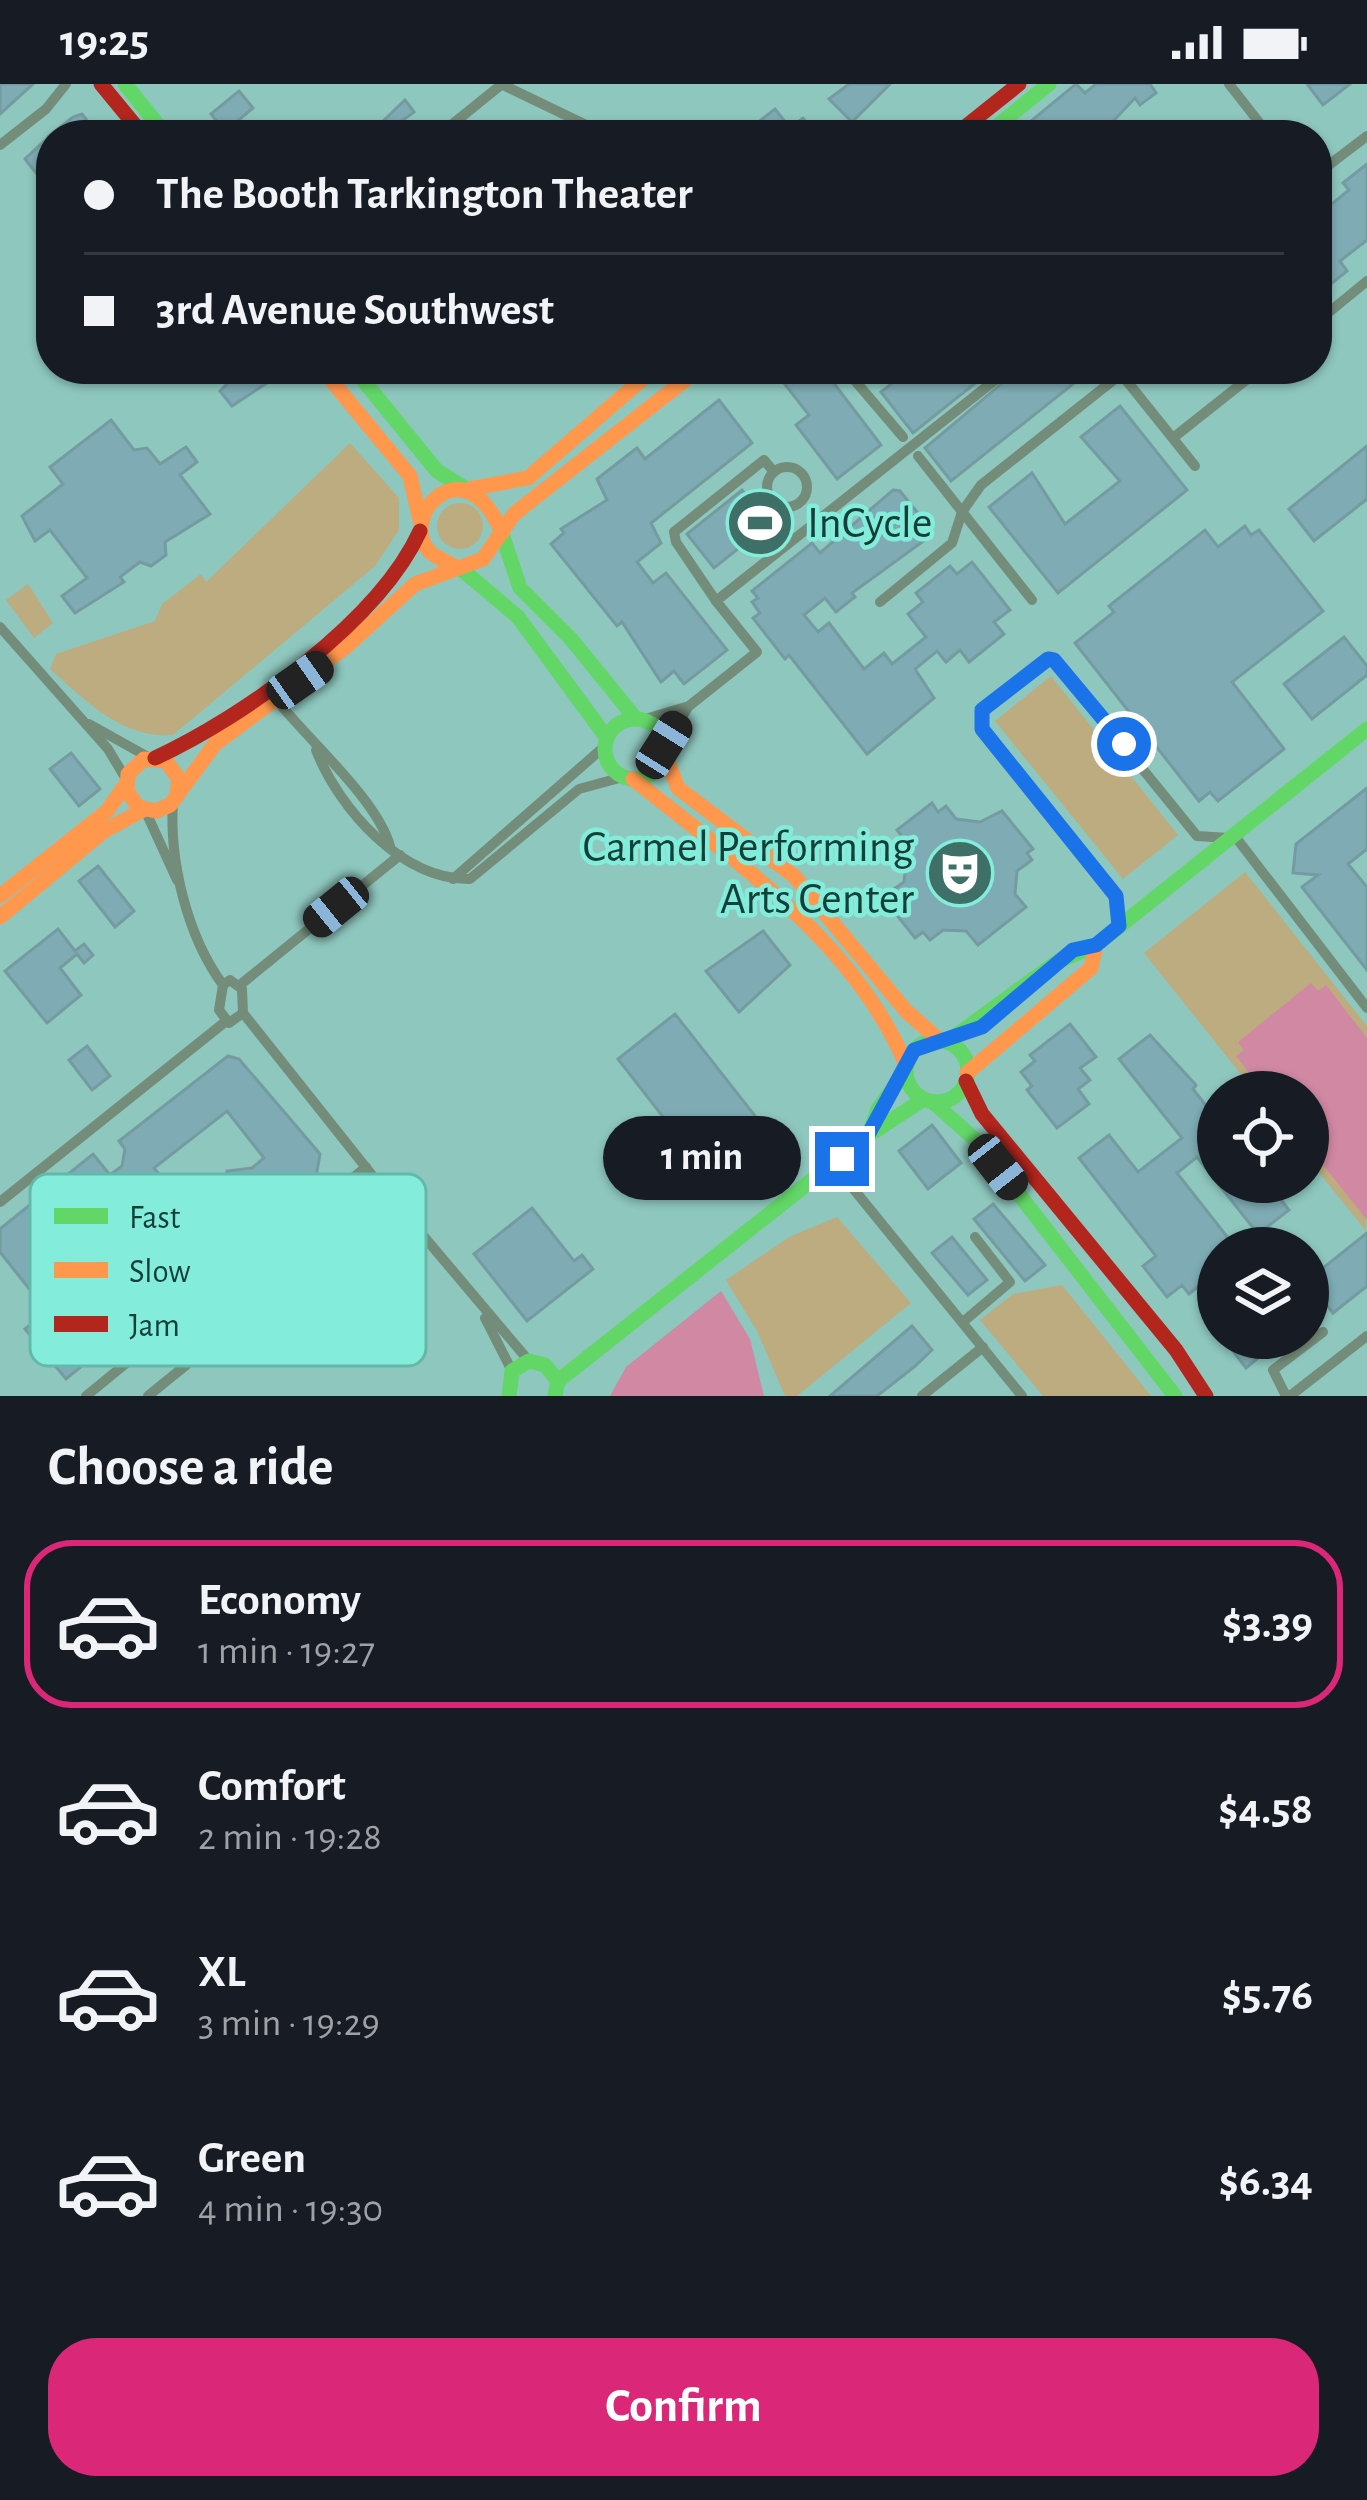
<!DOCTYPE html>
<html lang="en">
<head>
<meta charset="utf-8">
<style>
	body { margin:0; font-family:"Alegreya Sans",sans-serif; background:#20242c; color:#f1f3f6; height:100vh; display:flex; flex-direction:column; font-size:45px; white-space:nowrap }
	* { box-sizing:border-box; margin:0 }
	p { font-size:39px; color:#9ea1a6 }
	.icon { flex:none; width:66px; height:66px; fill:none; stroke:currentColor; stroke-width:2; stroke-linecap:round; stroke-linejoin:round }
	.map { position:relative; height:1312px; overflow:hidden }
	.side { display:flex; flex-direction:column; background:#171b24; flex:1 }
	.side>* { flex:none }
	.top-card { position:absolute; left:36px; top:36px; width:1296px; height:264px; border-radius:48px; box-shadow:0 3px 9px #0004; display:grid; align-content:center; height:264px; padding:0 48px; background:#171b24 }
	.fabs { position:absolute; left:1197px; top:987px; display:grid; gap:24px }
	.fabs a { display:grid; place-items:center; width:132px; height:132px; border-radius:50%; background:#171b24; box-shadow:0 3px 9px #0004; font-size:60px }
	.end { position:absolute; width:54px; height:54px; margin:-27px; border:15px solid #1a73e8; background:#fff; box-shadow:0 0 0 6px #fff }
	.from { border-radius:50% }
	.bubble { position:absolute; height:84px; border-radius:42px; background:#171b24; box-shadow:0 3px 9px #0004; font-size:39px; font-weight:600; line-height:84px; text-align:center }
	.car { position:absolute; width:36px; height:72px; margin:-36px -18px; border-radius:15px; box-shadow:0 0 9px 3px #0007; background:linear-gradient(#222 24%,#8ab4d8 0 40%,#222 0 76%,#8ab4d8 0 86%,#222 0) }
	.top-card b { display:flex; align-items:center; gap:42px; height:114px; font-size:45px }
	.top-card b+b { border-top:3px solid #363941 }
	.top-card i { width:30px; height:30px; background:#f1f3f6 }
	ul { padding:0; list-style:none }
	li { display:flex; align-items:center; gap:36px; height:168px; margin:0 24px 18px; padding:0 24px; border:6px solid transparent; border-radius:48px }
	li div { flex:1 }
	li b { display:block; font-size:45px }
	li em { font-style:normal; font-weight:600 }
	li.selected { border-color:#db2777 }
	li>.icon { width:108px; height:108px; stroke-width:1.5 }
	h2 { padding:0 48px; font-size:54px; line-height:144px }
	.primary-button { display:flex; gap:24px; margin-top:auto; padding:24px 48px }
	.primary-button a { flex:1; height:138px; border-radius:48px; background:#db2777; color:#fff; font-size:48px; font-weight:600; line-height:138px; text-align:center }
	.status { display:flex; justify-content:space-between; align-items:center; height:84px; padding:0 60px; background:#171b24; direction:ltr }
	.status svg { height:33px; fill:currentColor }
	.map>svg:first-child { display:block }
	.green { fill:#bdac80 }
	.water { fill:#d088a3 }
	.building { fill:#7facb4; stroke:#749ca0; stroke-width:3; fill-rule:evenodd }
	.lines { fill:none; stroke-linecap:round; stroke-linejoin:round }
	.street { stroke:#748d7a; stroke-width:10 }
	.fast { stroke:#63d668; stroke-width:15 }
	.slow { stroke:#ff974d; stroke-width:15 }
	.jam { stroke:#b3261e; stroke-width:15 }
	.route { stroke:#1a73e8; stroke-width:15 }
	.labels { text-anchor:middle; dominant-baseline:central; stroke-width:9; stroke-linejoin:round; paint-order:stroke }
	.poi-label { font-size:45px; fill:#13413a; stroke:#84ecda; text-anchor:start }
	.key { fill:#84ecda; stroke:#62b9aa; stroke-width:3 }
	.key-label { font-size:33px; fill:#13413a }
</style>
</head>
<body>
<div class="status"><b>19:25</b><svg viewBox="0 0 49 12"><path d="M0 12V9h3v3zM5 12V6h3v6zM10 12V3h3v9zM15 12V0h3v12zM26 1h20v11H26zM47 4h2v5h-2z"/></svg></div>
<div class="map">
<svg width="1367" height="1312" viewBox="0 0 1367 1312">
	<rect width="100%" height="100%" fill="#8ec7be"/>
	<g class="green">
		<path d="M350,359L399,414V446L375,482L173,651C122,655 86,617 50,585L56,570L155,537L162,520L201,490L206,498Z"/>
		<circle cx="460" cy="442" r="23"/>
		<path d="M28,500L53,539L34,554L6,516Z"/>
		<path d="M1051,592L1178,751L1123,795L995,637Z"/>
		<path d="M1245,788L1367,942L1366,1147L1308,1075V1008H1255L1144,869Z"/>
		<path d="M837,1133L911,1219L797,1312H785L757,1247L726,1196L789,1153Z"/>
		<path d="M1062,1201L1151,1312H1043L980,1236L1013,1210Z"/>
	</g>
	<g class="water">
		<path d="M1311,899L1318,907L1326,901L1367,954V1136L1308,1062V1008H1265L1236,972L1244,966L1238,958Z"/>
		<path d="M721,1207L750,1255L764,1312H610L626,1283Z"/>
	</g>
	<g class="building">
		<path d="M0,0H33L0,30Z"/>
		<path d="M849,0H890L852,38L829,15Z"/>
		<path d="M1076,0L1085,9L1096,0H1150L1156,9L1140,21L1135,14L1100,51H1014Z"/>
		<path d="M1307,0H1350L1323,21Z"/>
		<path d="M239,7L253,24L235,39L245,51H228L211,30Z"/>
		<path d="M405,16L414,28L399,39L403,45L395,51H383L377,43Z"/>
		<path d="M775,25L790,44L803,34L816,51H742Z"/>
		<path d="M82,30L98,51H50L73,33Z"/>
		<path d="M51,51V108L25,75Z"/>
		<path d="M1367,80V156L1340,177L1347,187L1327,203L1317,190V132L1349,106L1343,99Z"/>
		<path d="M242,285H270L276,293L232,322L220,307Z"/>
		<path d="M773,285H823L881,361L837,395L796,341L809,331Z"/>
		<path d="M910,285H993L913,349L881,308Z"/>
		<path d="M1019,285H1078L1083,292L951,397L925,364Z"/>
		<path d="M719,316L752,359L651,439L661,459L637,478L653,499L666,489L727,566L684,600L674,587L661,598L622,538L617,542L551,460L564,449L561,445L607,416L597,395L637,364L645,375Z"/>
		<path d="M1120,322L1187,406L1058,509L989,423L1032,389L1065,440L1120,397L1081,353Z"/>
		<path d="M111,336L134,366L147,364L160,380L186,363L197,378L180,391L210,430L165,458L166,471L151,482L140,478L120,493L124,498L75,529L62,512L87,494L50,446L35,457L22,432L63,400L50,383Z"/>
		<path d="M1367,362V415L1314,457L1289,425Z"/>
		<path d="M742,406L769,440L714,484L687,450Z"/>
		<path d="M893,406L900,407L925,438L920,442L929,453L852,509L855,513L836,528L825,514L804,531L818,548L829,539L864,585L884,569L892,580L926,553L908,530L923,518L916,509L950,482L957,490L972,478L1010,526L994,538L1004,550L969,578L960,566L946,578L937,567L915,585L934,614L867,670L789,571L785,575L753,534L760,529L752,518L758,514L752,507L812,459L820,469Z"/>
		<path d="M1245,442L1251,451L1259,446L1323,527L1232,598L1284,665L1218,717L1210,708L1199,717L1075,559L1114,528L1109,522L1205,446L1218,463Z"/>
		<path d="M1344,553L1367,582V591L1312,635L1284,600Z"/>
		<path d="M71,669L100,705L79,722L50,685Z"/>
		<path d="M1367,704V765L1348,780L1367,803V886L1302,803L1318,791L1293,789L1296,760Z"/>
		<path d="M932,719L938,728L946,722L956,735L980,738L1002,727L1033,765L1027,769L1032,776L1017,787L1015,810L1026,823L978,861L966,847L943,846L930,856L923,848L915,854L888,820L896,813L891,807L904,798L907,772L897,760L904,755L897,746Z"/>
		<path d="M98,782L134,827L115,843L79,797Z"/>
		<path d="M58,845L75,867L84,860L93,871L84,879L77,870L60,884L81,911L47,939L5,887Z"/>
		<path d="M763,847L790,881L739,928L706,887Z"/>
		<path d="M675,930L770,1051L712,1096L618,975Z"/>
		<path d="M1070,940L1096,973L1080,984L1090,996L1078,1005L1089,1020L1057,1044L1027,1006L1032,1002L1021,988L1035,977L1030,971Z"/>
		<path d="M1150,951L1196,1001L1193,1005L1218,1037V1098H1267L1289,1126L1258,1150L1197,1073L1177,1089L1236,1164H1218L1211,1180L1217,1187L1189,1210L1182,1201L1167,1213L1143,1182L1156,1172L1079,1074L1109,1051L1138,1088L1182,1054L1119,975Z"/>
		<path d="M87,962L110,992L92,1006L69,976Z"/>
		<path d="M228,972L239,975L320,1070L316,1093L66,1295L25,1245L118,1169L124,1176L164,1143L146,1121L34,1211L0,1168V1145L93,1070L110,1091L122,1082L125,1065L119,1057ZM227,1027L264,1074L252,1084L227,1087L225,1110L214,1097L207,1103L201,1142L154,1084Z"/>
		<path d="M932,1041L961,1079L928,1105L899,1067Z"/>
		<path d="M993,1120L1045,1181L1025,1197L974,1135Z"/>
		<path d="M532,1124L574,1177L582,1171L593,1185L527,1237L474,1170Z"/>
		<path d="M1367,1149V1202L1333,1229L1308,1196Z"/>
		<path d="M952,1153L987,1196L968,1211L932,1169Z"/>
		<path d="M912,1242L932,1266L914,1283L877,1312H830Z"/>
		<path d="M1241,1254H1282L1246,1284L1230,1263Z"/>
	</g>
	<g class="lines">
		<g class="street">
			<path d="M501,0L607,51"/>
			<path d="M1229,0L1269,51"/>
			<path d="M439,51L502,0"/>
			<path d="M0,61L46,25L66,0"/>
			<path d="M1317,90L1367,52"/>
			<path d="M1317,238L1367,197"/>
			<path d="M845,285L903,353"/>
			<path d="M1118,286L1195,382"/>
			<path d="M1173,354L1260,285"/>
			<path d="M918,372L1032,516"/>
			<circle cx="787" cy="403" r="20"/>
			<path d="M716,517L676,458L674,448L764,376L774,388"/>
			<path d="M880,518L952,459L962,428L981,401L1121,290"/>
			<path d="M0,543L108,665L126,695"/>
			<path d="M275,614C307,655 377,715 390,762"/>
			<path d="M642,636L689,622L757,568L716,517L1009,285"/>
			<path d="M89,640L150,674"/>
			<path d="M664,661L687,625"/>
			<path d="M316,666C339,725 402,796 470,795L579,705L623,693"/>
			<path d="M173,717C169,777 187,852 223,901"/>
			<path d="M145,726L177,796"/>
			<path d="M1234,751L1367,924"/>
			<path d="M453,795L605,662"/>
			<path d="M1119,842L1116,812L982,645V626L1048,575L1054,576L1197,752L1229,754"/>
			<path d="M230,896L242,905L243,929L229,939L219,926L223,901Z"/>
			<path d="M240,901L400,771"/>
			<path d="M834,1081L1022,1312"/>
			<path d="M0,1118L225,938"/>
			<path d="M404,1129L529,1277"/>
			<path d="M485,1234L512,1287"/>
			<path d="M963,1238L1010,1198L975,1153"/>
			<path d="M86,1312L366,1083"/>
			<path d="M148,1312L391,1115L243,929"/>
			<path d="M922,1312L983,1263"/>
			<path d="M1286,1312L1273,1286L1323,1248"/>
			<path d="M1290,1312L1367,1252"/>
		</g>
		<g class="fast">
			<path d="M125,0L166,51"/>
			<path d="M986,51L1049,0"/>
			<path d="M354,285L437,387L463,403"/>
			<path d="M502,450L520,504L571,555L636,635"/>
			<path d="M460,484L518,533L607,654"/>
			<circle cx="635" cy="665" r="30"/>
			<circle cx="937" cy="987" r="31"/>
			<path d="M947,958L1057,878L1096,861L1367,645"/>
			<path d="M933,1018L980,1060L1175,1312"/>
			<path d="M869,1051L878,1025L906,987"/>
			<path d="M558,1297L869,1051L924,1015"/>
			<path d="M509,1312L512,1287L529,1277L545,1281L558,1297L555,1312"/>
		</g>
		<g class="slow">
			<path d="M322,285L410,392L420,436"/>
			<path d="M469,405L528,394L654,285"/>
			<path d="M454,482C447,478 435,473 429,467C398,432 465,359 502,449"/>
			<path d="M664,668L678,704L794,792L906,927L939,956"/>
			<path d="M633,695C733,775 856,859 906,981"/>
			<path d="M177,712L179,695L166,677L144,675L128,690L127,707L138,723L156,727L170,721L215,660L347,562L415,500L483,475L514,430L699,285"/>
			<path d="M0,812L107,727L126,700"/>
			<path d="M0,833L104,747L143,726"/>
			<path d="M967,989L1091,884L1096,861"/>
		</g>
		<g class="jam">
			<path d="M101,0L143,51"/>
			<path d="M955,51L1019,0"/>
			<path d="M155,674C244,633 379,537 420,447"/>
			<path d="M966,997L982,1030L1176,1266L1206,1312"/>
		</g>
	</g>
	<g class="lines">
		<path class="route" d="M842,1075L868,1051L914,966L982,943L1073,866L1096,861L1119,842L1116,812L982,645V626L1048,575L1054,576L1124,660"/>
	</g>
	<defs>
		<g id="stadium-disc" transform="scale(3.45)"><circle r="9.5" fill="#3e7068" stroke="#84ecda"/><path d="M0-5a6.5 5 0 1 0 0 10a6.5 5 0 1 0 0-10ZM-3.5-1.8h7v3.6h-7Z" fill="#fff"/></g>
		<g id="theatre-disc" transform="scale(3.45)"><circle r="9.5" fill="#3e7068" stroke="#84ecda"/><path d="M-5-5.5Q0-4 5-5.5V0Q5 5 0 6Q-5 5-5 0ZM-3.3-2.5H-1v1.5H-3.3ZM1-2.5H3.3v1.5H1ZM-2.8 1Q0 5.5 2.8 1Z" fill="#fff"/></g>
	</defs>
	<g fill-rule="evenodd">
		<use href="#stadium-disc" x="760" y="439"/>
		<use href="#theatre-disc" x="960" y="789"/>
	</g>
	<g class="labels">
		<g class="poi-label">
			<text x="807" y="439">InCycle</text>
			<text x="914" y="763" text-anchor="end">Carmel Performing<tspan x="914" dy="52">Arts Center</tspan></text>
		</g>
	</g>
	<rect x="30" y="1090" width="396" height="192" rx="18" class="key"/>
	<rect x="54" y="1124" width="54" height="16" fill="#63d668"/>
	<rect x="54" y="1178" width="54" height="16" fill="#ff974d"/>
	<rect x="54" y="1232" width="54" height="16" fill="#b3261e"/>
	<g class="key-label">
		<text x="129" y="1144">Fast</text>
		<text x="129" y="1198">Slow</text>
		<text x="129" y="1252">Jam</text>
	</g>
</svg>
<div class="fabs">
<a><svg class="icon" aria-label="locate" viewBox="0 0 24 24"><circle cx="12" cy="12" r="6"/><path d="M12 2v4M12 18v4M2 12h4M18 12h4"/></svg></a>
<a><svg class="icon" aria-label="layers" viewBox="0 0 24 24"><path d="M12 4l9 5-9 5-9-5zM3 14l9 5 9-5"/></svg></a>
</div>
<i class="end from" style="left:1124px;top:660px"></i>
<i class="end" style="left:842px;top:1075px"></i>
<div class="bubble" style="left:603px;top:1032px;width:198px">1 min</div>
<i class="car" style="left:300px;top:596px;rotate:55deg"></i>
<i class="car" style="left:664px;top:661px;rotate:32deg"></i>
<i class="car" style="left:336px;top:823px;rotate:231deg"></i>
<i class="car" style="left:998px;top:1083px;rotate:142deg"></i>
<div class="top-card">
<b><i class="from"></i>The Booth Tarkington Theater</b>
<b><i></i>3rd Avenue Southwest</b>
</div>
</div>
<section class="side">
<h2>Choose a ride</h2>
<ul>
<li class="selected"><svg class="icon" aria-label="car" viewBox="0 0 24 24"><path d="M5 17H2v-5l4-1 3-4h7l3 4 3 1v5h-3M9 17h6M6 11h13"/><circle cx="7" cy="17" r="2"/><circle cx="17" cy="17" r="2"/></svg><div><b>Economy</b><p>1 min · 19:27</p></div><em>$3.39</em></li>
<li><svg class="icon" aria-label="car" viewBox="0 0 24 24"><path d="M5 17H2v-5l4-1 3-4h7l3 4 3 1v5h-3M9 17h6M6 11h13"/><circle cx="7" cy="17" r="2"/><circle cx="17" cy="17" r="2"/></svg><div><b>Comfort</b><p>2 min · 19:28</p></div><em>$4.58</em></li>
<li><svg class="icon" aria-label="car" viewBox="0 0 24 24"><path d="M5 17H2v-5l4-1 3-4h7l3 4 3 1v5h-3M9 17h6M6 11h13"/><circle cx="7" cy="17" r="2"/><circle cx="17" cy="17" r="2"/></svg><div><b>XL</b><p>3 min · 19:29</p></div><em>$5.76</em></li>
<li><svg class="icon" aria-label="car" viewBox="0 0 24 24"><path d="M5 17H2v-5l4-1 3-4h7l3 4 3 1v5h-3M9 17h6M6 11h13"/><circle cx="7" cy="17" r="2"/><circle cx="17" cy="17" r="2"/></svg><div><b>Green</b><p>4 min · 19:30</p></div><em>$6.34</em></li>
</ul>
<div class="primary-button"><a>Confirm</a></div>
</section>
</body>
</html>
